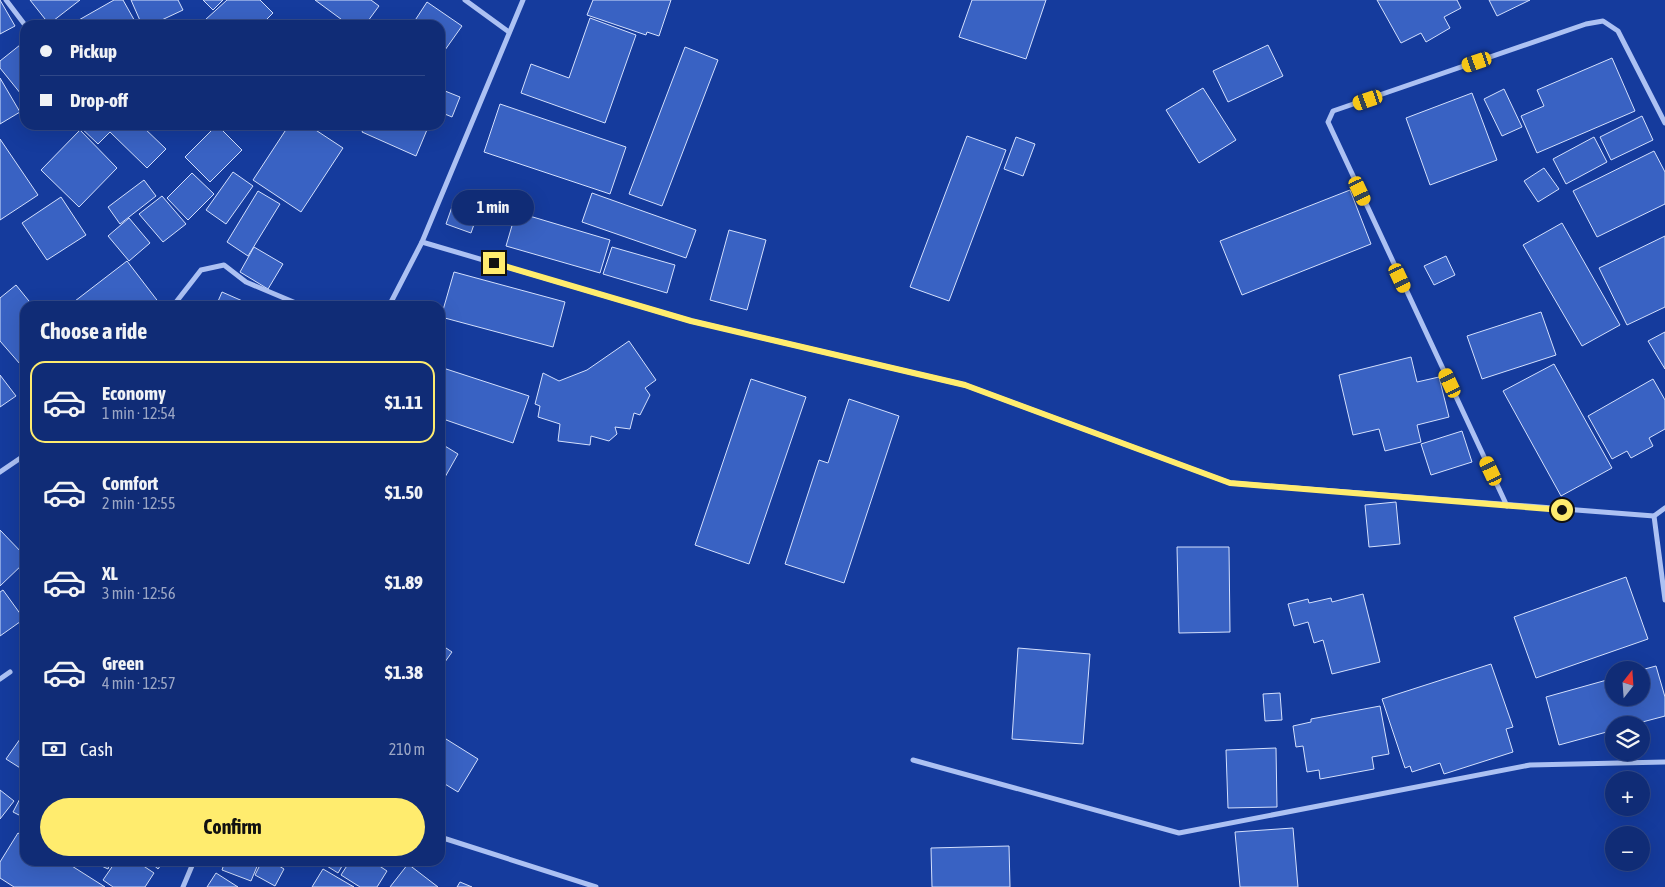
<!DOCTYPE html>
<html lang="en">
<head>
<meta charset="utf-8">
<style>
	body { margin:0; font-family:"Asap Condensed",sans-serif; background:#19347b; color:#f1f3f6; height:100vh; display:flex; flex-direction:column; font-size:19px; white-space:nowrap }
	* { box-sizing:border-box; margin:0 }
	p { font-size:16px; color:#9ca7c5 }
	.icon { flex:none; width:28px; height:28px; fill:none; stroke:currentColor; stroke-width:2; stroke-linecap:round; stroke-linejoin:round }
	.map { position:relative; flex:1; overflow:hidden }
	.side { position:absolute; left:20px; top:301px; width:425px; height:565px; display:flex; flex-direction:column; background:#102c76; border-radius:15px; box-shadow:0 5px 20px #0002,0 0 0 1px #304888 }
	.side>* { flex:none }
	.guide { position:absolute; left:20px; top:20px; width:425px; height:110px; border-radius:15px; box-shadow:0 5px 20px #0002,0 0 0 1px #304888; display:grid; align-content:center; height:110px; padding:0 20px; background:#102c76 }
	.needle { width:32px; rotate:17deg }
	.buttons { position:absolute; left:1605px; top:661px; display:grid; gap:10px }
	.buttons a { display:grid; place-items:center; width:45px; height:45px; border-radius:50%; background:#102c76; box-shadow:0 5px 20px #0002,0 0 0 1px #304888; font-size:25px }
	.end { position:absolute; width:22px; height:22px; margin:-11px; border:6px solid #ffec6e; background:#111; box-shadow:0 0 0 2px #111 }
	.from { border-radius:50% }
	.bubble { position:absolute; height:35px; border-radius:18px; background:#102c76; box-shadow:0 5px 20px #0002,0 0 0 1px #304888; font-size:16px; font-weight:700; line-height:35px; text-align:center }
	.car { position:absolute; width:15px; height:30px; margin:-15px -8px; border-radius:6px; box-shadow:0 0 4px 1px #0007; background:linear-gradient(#f5c518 24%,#345 0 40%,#f5c518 0 76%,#345 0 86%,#f5c518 0) }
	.guide b { display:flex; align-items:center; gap:18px; height:48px; font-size:19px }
	.guide b+b { border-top:1px solid #304888 }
	.guide i { width:12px; height:12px; background:#f1f3f6 }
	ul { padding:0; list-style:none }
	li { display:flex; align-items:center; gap:15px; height:82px; margin:0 10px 8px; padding:0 10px; border:2px solid transparent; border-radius:15px }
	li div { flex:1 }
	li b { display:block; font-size:19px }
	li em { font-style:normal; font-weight:700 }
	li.active { border-color:#ffec6e }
	li>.icon { width:45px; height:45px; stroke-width:1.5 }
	h2 { padding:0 20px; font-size:22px; line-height:60px }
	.pay { display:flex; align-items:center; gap:12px; height:55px; padding:0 20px; font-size:19px }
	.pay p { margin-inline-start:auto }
	.action { display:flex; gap:10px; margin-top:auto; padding:10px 20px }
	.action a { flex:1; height:58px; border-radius:30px; background:#ffec6e; color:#111; font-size:20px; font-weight:700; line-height:58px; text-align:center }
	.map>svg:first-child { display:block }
	.building { fill:#3962c3; stroke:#d4e0fd }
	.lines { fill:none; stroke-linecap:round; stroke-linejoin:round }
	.minor { stroke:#acc1f3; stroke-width:5 }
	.route { stroke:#ffec6e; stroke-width:6 }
</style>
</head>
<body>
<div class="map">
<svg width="1665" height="887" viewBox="0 0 1665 887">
	<rect width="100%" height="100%" fill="#153b9d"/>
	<g class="building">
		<path d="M0,0L15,26L0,34Z"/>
		<path d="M30,0H80L49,24Z"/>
		<path d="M114,0H123L137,25H70Z"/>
		<path d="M131,0H178L183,10L151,25H142Z"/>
		<path d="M203,0H223L213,10Z"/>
		<path d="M227,0H260L273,13L261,25H210L205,20Z"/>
		<path d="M315,0H371L379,6L365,25H349Z"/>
		<path d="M593,0H671L659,36L647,32L646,35L587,15Z"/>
		<path d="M972,0H1046L1026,59L959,37Z"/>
		<path d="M1377,0H1457L1461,8L1444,17L1450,28L1426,42L1421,33L1401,43Z"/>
		<path d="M1489,0H1530L1497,16Z"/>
		<path d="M427,2L462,26L440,57V25H412Z"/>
		<path d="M590,18L636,35L605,123L521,93L531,64L569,78Z"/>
		<path d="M193,20L197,25H187Z"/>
		<path d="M25,41V99L0,68V61Z"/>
		<path d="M1268,45L1283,76L1228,102L1213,71Z"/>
		<path d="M685,47L718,60L662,206L629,194Z"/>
		<path d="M1612,58L1635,111L1537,153L1521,116L1544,106L1537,90Z"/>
		<path d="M0,78L20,112L0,124Z"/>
		<path d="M1203,88L1236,140L1199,163L1166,110Z"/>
		<path d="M440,89L460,97L452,117L440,112Z"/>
		<path d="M1504,89L1522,127L1502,136L1484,99Z"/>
		<path d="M1472,93L1497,160L1430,185L1406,118Z"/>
		<path d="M500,104L626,147L610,194L484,152Z"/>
		<path d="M1642,116L1653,140L1611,160L1600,137Z"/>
		<path d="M78,125H141L166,149L147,168L110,132L98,144Z"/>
		<path d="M217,125L242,150L210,182L185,157Z"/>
		<path d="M289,125H308L343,148L301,212L253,180Z"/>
		<path d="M365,125H429L416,156L362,132Z"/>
		<path d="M80,130L117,168L79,207L41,170Z"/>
		<path d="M967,136L1006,150L949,301L910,287Z"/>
		<path d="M1016,137L1035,144L1023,176L1004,169Z"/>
		<path d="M1594,137L1607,162L1566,184L1553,159Z"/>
		<path d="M0,139L38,195L0,220Z"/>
		<path d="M1654,151L1665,172V204L1597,237L1573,191Z"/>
		<path d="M1544,168L1559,189L1538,202L1524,181Z"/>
		<path d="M233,172L253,186L226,224L206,210Z"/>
		<path d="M192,173L214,194L188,220L167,198Z"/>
		<path d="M144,180L156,196L120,224L108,207Z"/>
		<path d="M1350,190L1371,244L1242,295L1220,241Z"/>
		<path d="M258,191L280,204L248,256L227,242Z"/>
		<path d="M592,193L696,230L686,258L582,222Z"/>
		<path d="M162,196L186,224L163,242L139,214Z"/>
		<path d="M61,197L86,235L47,260L22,223Z"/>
		<path d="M453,204L478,213L471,233L446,224Z"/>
		<path d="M516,212L610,240L600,273L506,246Z"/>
		<path d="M129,218L150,243L129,261L108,236Z"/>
		<path d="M1562,223L1620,325L1582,346L1523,245Z"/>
		<path d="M729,230L766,240L747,310L710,300Z"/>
		<path d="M1665,236V307L1627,325L1599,268Z"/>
		<path d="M254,247L283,264L268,289L240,272Z"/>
		<path d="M612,247L675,265L667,293L603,274Z"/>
		<path d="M1446,256L1455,275L1434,285L1424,266Z"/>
		<path d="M127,261L160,304L156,306H80L75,301Z"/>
		<path d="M454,272L565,302L553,347L441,317Z"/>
		<path d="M16,285L33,306H25V360L20,364L0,341V298Z"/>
		<path d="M222,292L254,306H216Z"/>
		<path d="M1541,312L1556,355L1482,379L1467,336Z"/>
		<path d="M1665,332V369L1648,341Z"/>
		<path d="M629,341L656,380L645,388L650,395L640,415L634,413L630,429L615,427L617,434L609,441L591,436L590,445L558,441L560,424L538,417L540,406L535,404L543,373L559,381L587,370Z"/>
		<path d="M1411,357L1417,382L1439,377L1449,417L1417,425L1421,442L1385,451L1379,429L1353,435L1339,375Z"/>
		<path d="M1554,364L1612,468L1561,496L1503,391Z"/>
		<path d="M440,367L529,396L513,443L440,418Z"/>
		<path d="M0,375L16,396L0,407Z"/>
		<path d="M751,379L806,397L749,564L695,545Z"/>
		<path d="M1653,379L1665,400V429L1649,438L1653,446L1631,458L1627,451L1612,459L1588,416Z"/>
		<path d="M849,399L899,416L844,583L785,564L819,460L828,463Z"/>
		<path d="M1462,431L1472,462L1431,475L1421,444Z"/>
		<path d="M440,443L458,454L440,486Z"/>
		<path d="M1396,502L1400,544L1369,547L1365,505Z"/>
		<path d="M0,530L25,556V562L0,586Z"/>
		<path d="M1177,547H1229L1230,632L1179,633Z"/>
		<path d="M1626,577L1648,639L1536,678L1514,617Z"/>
		<path d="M3,590L24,619L0,636V592Z"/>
		<path d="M1363,594L1380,662L1332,674L1323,640L1314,643L1308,622L1294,626L1288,604L1308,599L1309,603L1331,598L1332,602Z"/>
		<path d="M440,644L452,652L440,669Z"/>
		<path d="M1018,648L1090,654L1083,744L1012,739Z"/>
		<path d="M1491,664L1513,727L1506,729L1513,752L1444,774L1440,763L1412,772L1410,766L1405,768L1382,699Z"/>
		<path d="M1656,666L1665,697V716L1631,725H1614V730L1559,745L1546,697L1614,678V698H1641V670Z"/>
		<path d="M1280,693L1282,720L1265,721L1263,694Z"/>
		<path d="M1380,706L1389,754L1372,757L1374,769L1320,779L1319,770L1307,772L1303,746L1296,747L1293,726L1311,722V719Z"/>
		<path d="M25,732V771L6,759Z"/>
		<path d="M446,739L478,759L458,792L440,781V748Z"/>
		<path d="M1276,748L1277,807L1228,808L1226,750Z"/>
		<path d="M25,789V818L13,812Z"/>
		<path d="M0,790L14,801L0,819Z"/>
		<path d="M1293,828L1298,887H1240L1235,832Z"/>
		<path d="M18,833L25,837V861H64L105,887H14L0,878V862Z"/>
		<path d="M1009,846L1010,887H932L931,848Z"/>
		<path d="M91,861H111L108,869Z"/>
		<path d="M116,861H136L154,873L145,887H113L103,880Z"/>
		<path d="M149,861H164L158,869Z"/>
		<path d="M225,861H249L258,864L251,881L222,870Z"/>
		<path d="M262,861H271L284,869L275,886L255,875Z"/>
		<path d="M319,861H345L338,873Z"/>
		<path d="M350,861H372L387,871L377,887H360L341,875Z"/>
		<path d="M408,864L438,887H390Z"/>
		<path d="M323,869L347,883L354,887H312Z"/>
		<path d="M216,873L238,887H207Z"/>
		<path d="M460,882L472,887H457Z"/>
	</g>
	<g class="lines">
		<g class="minor">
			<path d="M6,0L25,25"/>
			<path d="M465,0L509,32"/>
			<path d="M422,242L691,321L965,385L1230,483L1654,516L1665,508"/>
			<path d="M173,306L201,270L224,265L246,282L303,306"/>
			<path d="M389,306L422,242L523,0"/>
			<path d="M0,472L25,455"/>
			<path d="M1507,506L1328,122L1333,111L1586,24L1603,21L1618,31L1665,123"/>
			<path d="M1654,516L1665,600"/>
			<path d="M0,679L10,672"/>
			<path d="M913,760L1179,833L1530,765L1665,762"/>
			<path d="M440,837L596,887"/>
			<path d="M183,887L194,861"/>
		</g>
	</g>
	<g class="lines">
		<path class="route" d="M494,263L691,321L965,385L1230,483L1562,510"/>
	</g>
</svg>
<div class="buttons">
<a><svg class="needle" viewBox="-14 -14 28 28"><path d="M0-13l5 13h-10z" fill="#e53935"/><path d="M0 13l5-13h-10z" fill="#9ca7c5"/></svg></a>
<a><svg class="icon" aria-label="layers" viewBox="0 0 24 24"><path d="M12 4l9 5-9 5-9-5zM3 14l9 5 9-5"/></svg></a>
<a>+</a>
<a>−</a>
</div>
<i class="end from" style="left:1562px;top:510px"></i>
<i class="end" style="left:494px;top:263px"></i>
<div class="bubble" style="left:452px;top:190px;width:82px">1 min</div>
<i class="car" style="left:1477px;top:62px;rotate:251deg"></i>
<i class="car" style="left:1368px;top:100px;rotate:251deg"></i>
<i class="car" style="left:1360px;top:191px;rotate:155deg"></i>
<i class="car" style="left:1400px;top:278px;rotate:155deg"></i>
<i class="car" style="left:1450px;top:383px;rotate:335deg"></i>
<i class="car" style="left:1491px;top:471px;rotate:335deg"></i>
<div class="guide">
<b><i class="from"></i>Pickup</b>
<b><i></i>Drop-off</b>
</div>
<section class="side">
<h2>Choose a ride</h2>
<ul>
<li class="active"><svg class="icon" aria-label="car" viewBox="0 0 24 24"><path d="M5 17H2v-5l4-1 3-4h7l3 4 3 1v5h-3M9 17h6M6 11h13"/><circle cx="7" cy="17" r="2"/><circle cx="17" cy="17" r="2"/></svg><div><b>Economy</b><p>1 min · 12:54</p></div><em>$1.11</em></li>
<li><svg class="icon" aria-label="car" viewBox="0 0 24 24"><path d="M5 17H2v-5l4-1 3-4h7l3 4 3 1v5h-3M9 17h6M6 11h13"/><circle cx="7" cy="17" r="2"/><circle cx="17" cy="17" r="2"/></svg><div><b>Comfort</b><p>2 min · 12:55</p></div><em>$1.50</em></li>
<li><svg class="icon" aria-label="car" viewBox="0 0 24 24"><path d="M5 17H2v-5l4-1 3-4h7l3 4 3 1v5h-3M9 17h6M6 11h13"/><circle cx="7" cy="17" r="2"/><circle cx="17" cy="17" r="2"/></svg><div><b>XL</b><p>3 min · 12:56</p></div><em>$1.89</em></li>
<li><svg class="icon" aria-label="car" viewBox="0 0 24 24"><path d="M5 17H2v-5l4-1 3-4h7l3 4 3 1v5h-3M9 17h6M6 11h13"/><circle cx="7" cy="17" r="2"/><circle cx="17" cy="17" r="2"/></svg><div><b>Green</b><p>4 min · 12:57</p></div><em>$1.38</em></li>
</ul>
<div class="pay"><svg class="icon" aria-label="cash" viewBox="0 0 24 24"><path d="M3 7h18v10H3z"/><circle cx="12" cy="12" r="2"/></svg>Cash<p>210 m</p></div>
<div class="action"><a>Confirm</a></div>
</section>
</div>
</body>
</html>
